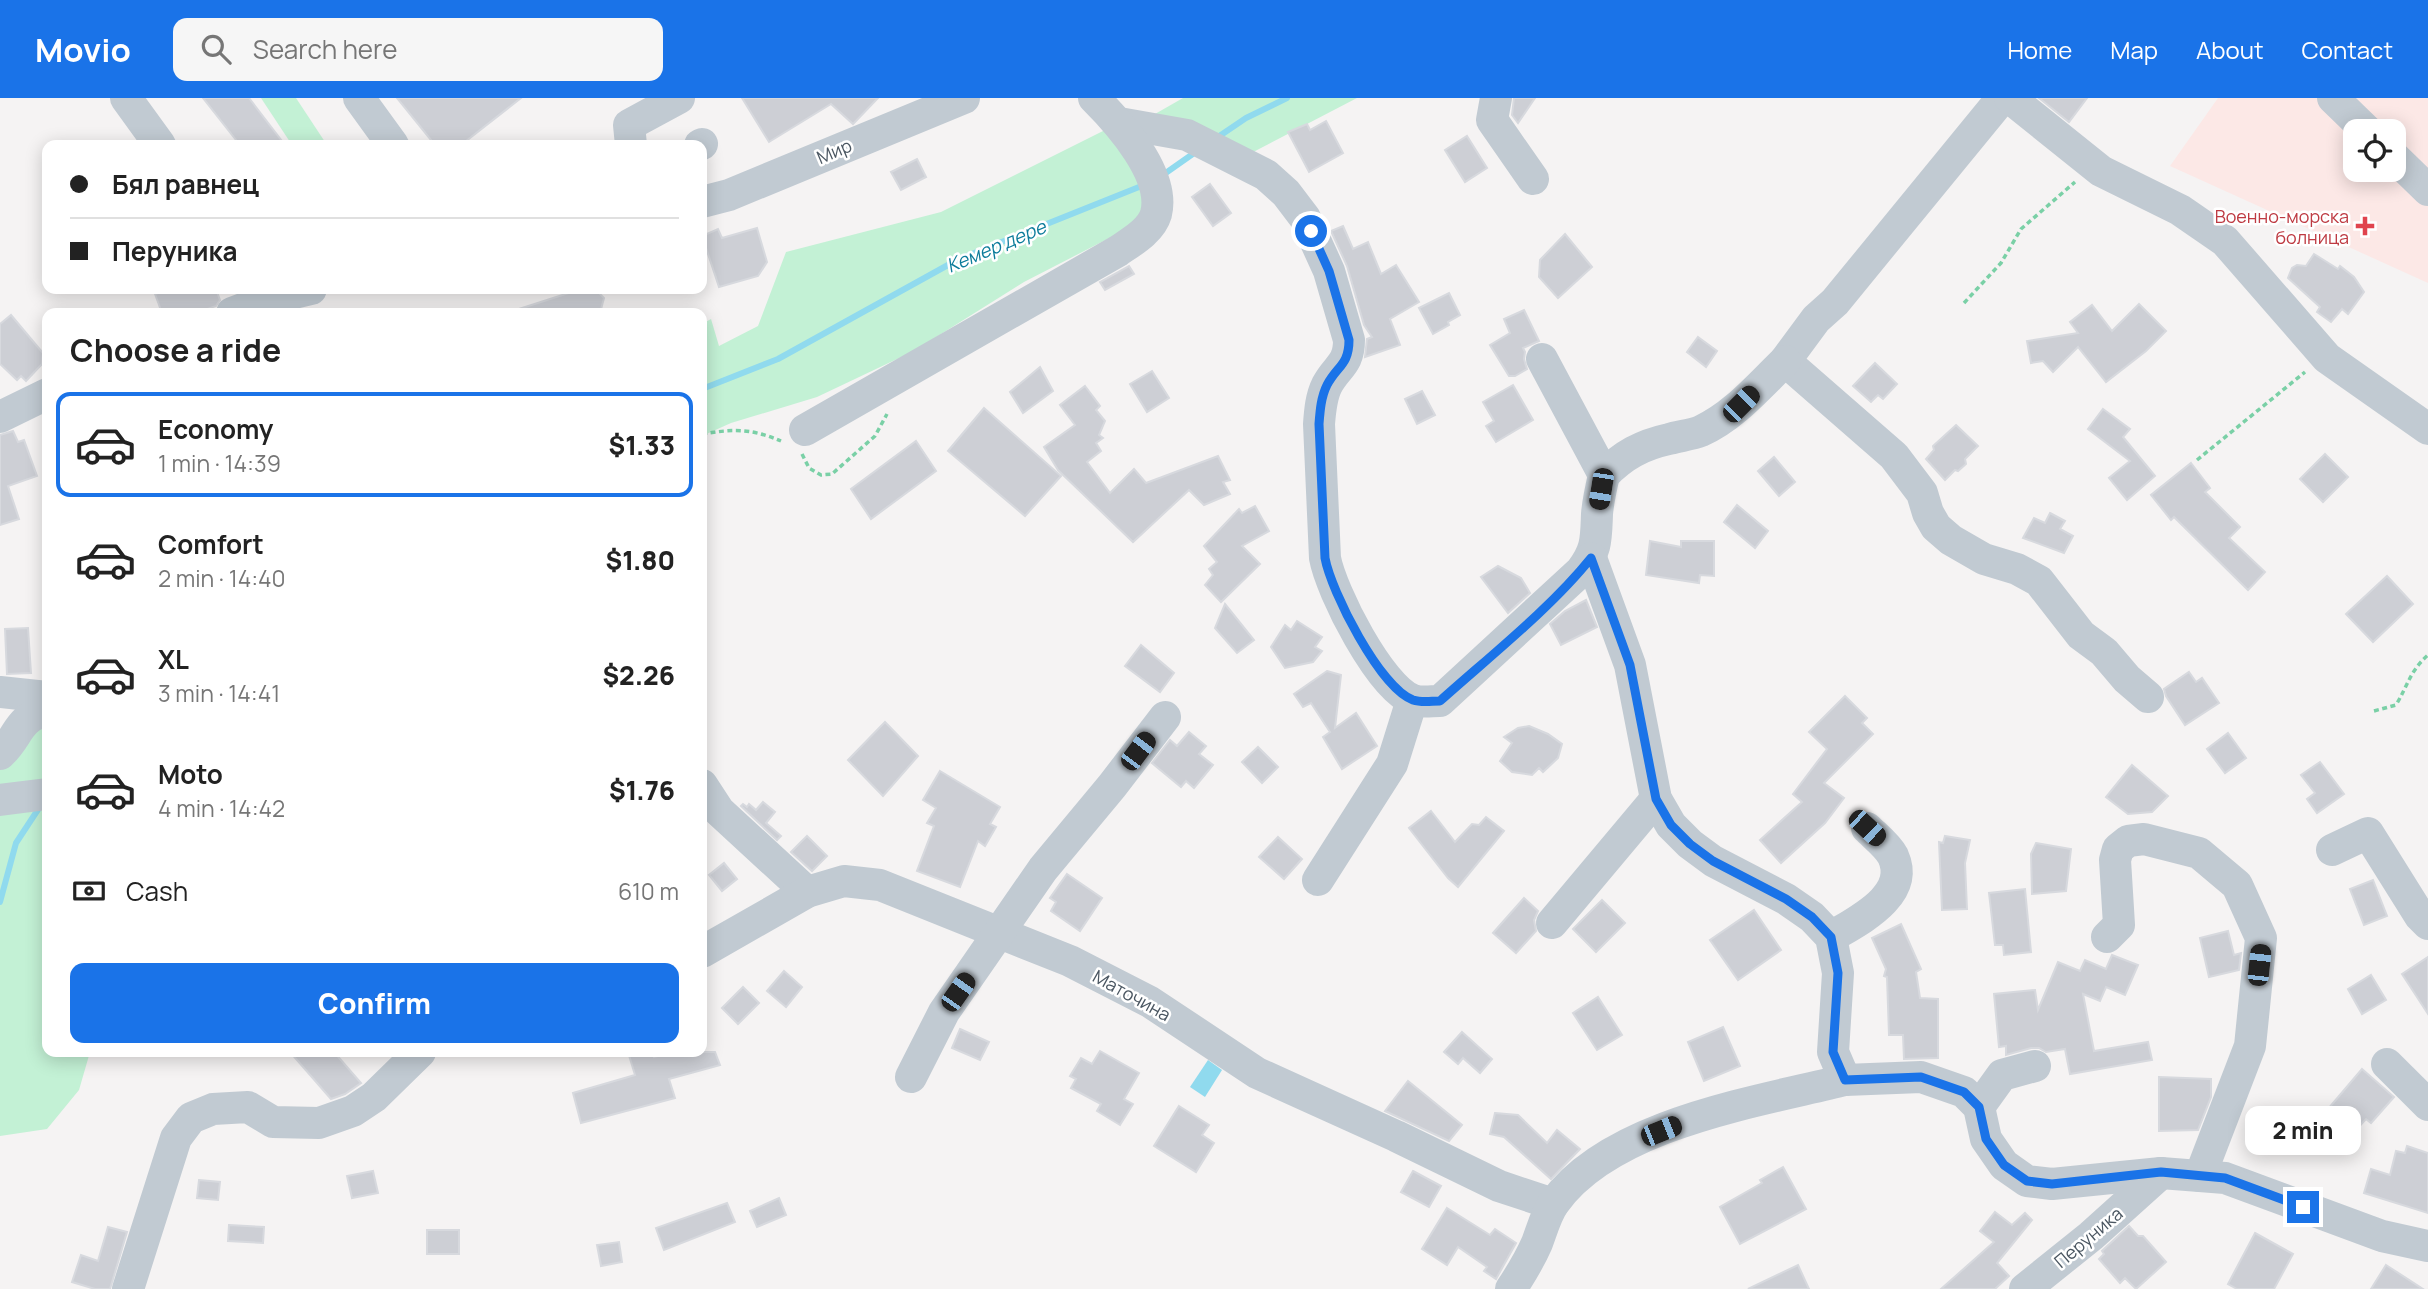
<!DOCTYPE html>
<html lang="en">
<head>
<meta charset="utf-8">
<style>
	body { margin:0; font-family:Manrope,sans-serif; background:#f6f6f6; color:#222; height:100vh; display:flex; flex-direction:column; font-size:26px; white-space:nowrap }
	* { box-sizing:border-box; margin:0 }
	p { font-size:23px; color:#767676 }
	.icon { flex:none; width:38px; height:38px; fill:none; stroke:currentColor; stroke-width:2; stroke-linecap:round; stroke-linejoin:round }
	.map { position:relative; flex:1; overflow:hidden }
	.sheet { position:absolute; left:42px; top:210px; width:665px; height:749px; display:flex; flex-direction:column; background:#fff; border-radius:14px; box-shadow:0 4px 18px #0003 }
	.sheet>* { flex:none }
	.banner { position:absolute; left:42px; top:42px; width:665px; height:154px; border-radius:14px; box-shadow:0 4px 18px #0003; display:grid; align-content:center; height:154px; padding:0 28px; background:#fff }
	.buttons { position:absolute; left:2343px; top:21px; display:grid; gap:14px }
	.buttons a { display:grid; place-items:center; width:63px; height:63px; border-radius:14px; background:#fff; box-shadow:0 4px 18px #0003; font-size:35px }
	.end { position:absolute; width:32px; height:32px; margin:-16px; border:9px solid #1a73e8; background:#fff; box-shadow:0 0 0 4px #fff }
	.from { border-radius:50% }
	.bubble { position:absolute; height:49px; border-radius:14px; background:#fff; box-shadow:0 4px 18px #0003; font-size:23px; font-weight:800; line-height:49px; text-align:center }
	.car { position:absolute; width:21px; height:42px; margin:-21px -10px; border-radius:9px; box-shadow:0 0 5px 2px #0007; background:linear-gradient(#222 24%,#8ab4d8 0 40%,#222 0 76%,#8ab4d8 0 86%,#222 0) }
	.banner b { display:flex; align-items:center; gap:24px; height:66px; font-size:26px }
	.banner b+b { border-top:2px solid #e0e0e0 }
	.banner i { width:18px; height:18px; background:#222 }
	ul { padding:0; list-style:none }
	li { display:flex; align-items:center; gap:21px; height:105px; margin:0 14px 10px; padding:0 14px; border:4px solid transparent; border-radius:14px }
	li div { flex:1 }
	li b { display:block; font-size:26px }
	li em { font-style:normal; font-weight:800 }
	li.on { border-color:#1a73e8 }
	li>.icon { width:63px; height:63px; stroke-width:1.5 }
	h2 { padding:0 28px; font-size:32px; line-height:84px }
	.pay { display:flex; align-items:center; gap:18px; height:77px; padding:0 28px; font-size:26px }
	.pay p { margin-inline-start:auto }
	.primary-button { display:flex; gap:14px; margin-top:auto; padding:14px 28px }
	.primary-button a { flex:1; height:80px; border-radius:14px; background:#1a73e8; color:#fff; font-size:28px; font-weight:800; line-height:80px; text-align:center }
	header { display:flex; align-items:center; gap:42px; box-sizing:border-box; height:98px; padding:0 35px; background:#1a73e8; color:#fff }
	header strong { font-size:33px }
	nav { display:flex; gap:38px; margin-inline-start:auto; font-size:24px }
	.search { width:490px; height:63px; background:#f6f6f6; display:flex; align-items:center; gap:18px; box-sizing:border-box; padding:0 24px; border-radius:14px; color:#767676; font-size:26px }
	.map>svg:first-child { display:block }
	.medical { fill:#fce8e6; fill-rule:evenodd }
	.green { fill:#c3f1d5 }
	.water { fill:#90daee }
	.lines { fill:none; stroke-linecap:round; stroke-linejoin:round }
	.stream { stroke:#90daee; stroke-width:6 }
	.building { fill:#cdcfd5; stroke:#d7d9de; stroke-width:2 }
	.path { stroke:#7ad0a6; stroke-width:3.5; stroke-dasharray:5 3.5; stroke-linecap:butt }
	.minor { stroke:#c1cad2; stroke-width:32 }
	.route { stroke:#1a73e8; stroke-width:9 }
	.health-dot { fill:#e0444e; stroke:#fff; stroke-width:2.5 }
	.labels { text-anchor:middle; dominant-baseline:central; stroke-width:5; stroke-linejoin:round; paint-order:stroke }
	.street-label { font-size:18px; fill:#4a5661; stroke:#fff }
	.health-label { font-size:18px; fill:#be3a42; stroke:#fff; text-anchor:end }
	.water-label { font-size:19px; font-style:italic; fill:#0c7c9b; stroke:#fff }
</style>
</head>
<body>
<header>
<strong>Movio</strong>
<div class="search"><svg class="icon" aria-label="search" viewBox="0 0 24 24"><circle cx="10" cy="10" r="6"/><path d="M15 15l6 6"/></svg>Search here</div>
<nav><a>Home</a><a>Map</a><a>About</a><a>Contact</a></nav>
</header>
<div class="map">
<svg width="2428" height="1191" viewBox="0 0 2428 1191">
	<rect width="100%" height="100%" fill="#f5f3f3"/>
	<path class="medical" d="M2218,0H2428V185L2170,68ZM2356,33H2394V72H2356Z"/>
	<g class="green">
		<path d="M261,0H296L327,47H292Z"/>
		<path d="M1183,0H1357L1238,62L1134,28Z"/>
		<path d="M1119,25L1156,116L1024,184L914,253L817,299L731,325L702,338V226L711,221L719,248L758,228L786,154L941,114Z"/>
		<path d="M47,612V954H90L79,992L47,1031L0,1038V660Z"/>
	</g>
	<path class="water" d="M1208,962L1222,972L1205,999L1190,989Z"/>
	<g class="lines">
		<g class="stream">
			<path d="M1215,41L1246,20L1287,0"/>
			<path d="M1160,79L1197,53"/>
			<path d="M702,291L778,261L957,162L1144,87"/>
			<path d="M0,804L16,745L41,707"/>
		</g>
	</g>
	<g class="building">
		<path d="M203,0H249L285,47H240Z"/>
		<path d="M397,0H521L461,47H435Z"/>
		<path d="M742,0H878L853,26L831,6L769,44Z"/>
		<path d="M1514,0H1535L1518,25L1512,17Z"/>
		<path d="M2039,0H2087L2069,24Z"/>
		<path d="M1326,23L1343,55L1309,74L1288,34L1307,26L1310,32Z"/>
		<path d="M1467,38L1487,70L1465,84L1445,52Z"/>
		<path d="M917,61L926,79L901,92L891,74Z"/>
		<path d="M1210,86L1231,115L1213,128L1192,99Z"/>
		<path d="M1343,128L1353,151L1368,144L1381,176L1396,167L1419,204L1390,221L1400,247L1365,259L1367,241L1372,239L1364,227L1347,168L1331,133Z"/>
		<path d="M757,130L767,164L758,178L719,189L702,138L718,131L722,140Z"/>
		<path d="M1565,136L1592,169L1558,200L1539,179L1540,162Z"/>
		<path d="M2314,156L2338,171L2340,168L2354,179L2364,194L2348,216L2342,211L2331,224L2317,214L2320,209L2288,180L2292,170L2297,167L2306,168Z"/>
		<path d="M1129,168L1134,176L1105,192L1100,184Z"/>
		<path d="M171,191H216L220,202L216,208L196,215H162L155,196Z"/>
		<path d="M581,191H595L604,200L600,215H517L516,212Z"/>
		<path d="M1449,195L1460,217L1448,224L1449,227L1433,236L1419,210Z"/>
		<path d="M2139,206L2166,233L2146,253L2106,284L2078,249L2053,274L2043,263L2031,265L2027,243L2078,235L2070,224L2092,207L2112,233Z"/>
		<path d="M1524,212L1539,243L1523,250L1525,254L1524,261L1527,271L1515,278H1509L1490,247L1510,235L1504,221Z"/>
		<path d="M11,217L43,255L42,266L26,283L21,278L17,282L0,266V226Z"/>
		<path d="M1698,239L1717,253L1706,269L1687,254Z"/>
		<path d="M1875,265L1897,286L1883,301L1878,297L1871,304L1853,288Z"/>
		<path d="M1040,269L1053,293L1023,315L1010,294Z"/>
		<path d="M1152,273L1169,300L1147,314L1130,286Z"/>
		<path d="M1513,287L1533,322L1496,344L1486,328L1494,323L1483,304Z"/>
		<path d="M1085,288L1100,308L1096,312L1105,323L1099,337L1103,340L1096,345L1101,353L1087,364L1110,395L1134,371L1146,385L1218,358L1230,382L1223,384L1230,396L1204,407L1189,392L1133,444L1058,372L1044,349L1075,327L1060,307Z"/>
		<path d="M1422,293L1435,317L1417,326L1405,301Z"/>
		<path d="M984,310L1061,378L1025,418L948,353Z"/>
		<path d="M2103,311L2130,331L2123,339L2155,378L2127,402L2109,380L2130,363L2088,331Z"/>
		<path d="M1956,327L1978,348L1965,361L1966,366L1958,373L1955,372L1945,382L1926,361L1934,352L1933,348Z"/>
		<path d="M13,333L18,344L24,342L37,378L8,388L19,421L0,427V337Z"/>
		<path d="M916,343L936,373L871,421L851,391Z"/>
		<path d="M2325,356L2348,379L2323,404L2300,381Z"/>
		<path d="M1774,359L1795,384L1779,398L1758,373Z"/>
		<path d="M2191,365L2210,390L2205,394L2240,429L2229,440L2265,474L2248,492L2174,419L2171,422L2151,397Z"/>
		<path d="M1737,407L1768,433L1755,450L1724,424Z"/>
		<path d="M1255,408L1269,433L1242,448L1260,466L1221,504L1205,487L1213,477L1209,471L1217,464L1204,448L1239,411L1242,415Z"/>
		<path d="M2050,415L2065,423L2060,431L2073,438L2064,455L2023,440L2034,420L2045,425Z"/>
		<path d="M1650,443L1681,449V443H1714V478L1700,477L1699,485L1646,477Z"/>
		<path d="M1498,468L1521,480L1530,495L1508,515L1481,479Z"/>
		<path d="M2387,478L2413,506L2373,544L2346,516Z"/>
		<path d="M1586,502L1597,529L1561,547L1550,526L1565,513Z"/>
		<path d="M1225,506L1254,542L1237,555L1215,530Z"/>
		<path d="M1297,523L1322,539L1315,549L1322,553L1313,564L1285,570L1271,549L1285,527L1291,532Z"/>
		<path d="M28,530L31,575L7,576L5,531Z"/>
		<path d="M1141,547L1174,575L1160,594L1125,568Z"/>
		<path d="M1327,573L1341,577L1335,630L1356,615L1377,648L1342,671L1323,639L1330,634L1311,605L1303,609L1294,596Z"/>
		<path d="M2189,574L2196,584L2202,580L2219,605L2185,627L2166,598L2164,591Z"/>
		<path d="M1845,598L1867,620L1862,625L1873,636L1824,685L1844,700L1825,725L1781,765L1760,742L1802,704L1793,696L1827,651L1809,634Z"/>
		<path d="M885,624L918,658L883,698L848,662Z"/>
		<path d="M1529,628L1548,636L1562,646L1558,660L1543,674L1539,670L1532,677L1512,674L1500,663L1512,645L1504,639L1518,630Z"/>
		<path d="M1189,634L1206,648L1199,656L1213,667L1194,690L1186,683L1181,689L1152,665L1170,642L1177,648Z"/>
		<path d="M2228,635L2246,660L2225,675L2207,651Z"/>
		<path d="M1258,649L1278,669L1262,685L1242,664Z"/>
		<path d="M2320,664L2344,696L2317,715L2307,701L2315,695L2301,677Z"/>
		<path d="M2132,667L2168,698L2152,714L2128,716L2106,699Z"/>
		<path d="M940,673L1000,709L990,726L996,729L985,748L978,743L960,789L917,773L934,728L927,725L936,710L923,702Z"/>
		<path d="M763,704L775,714L766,725L781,738L777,742L741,708L743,706L747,709L749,706L756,712Z"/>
		<path d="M1431,713L1455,744L1472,726L1479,727L1486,719L1504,733L1458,789L1448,780L1409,730Z"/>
		<path d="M807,738L827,758L812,773L791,754Z"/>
		<path d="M1945,738L1970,742L1965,765L1967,811L1942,812L1939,744L1943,745Z"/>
		<path d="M1278,739L1302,761L1284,781L1259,759Z"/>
		<path d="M2036,745L2071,751L2066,793L2032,796L2031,756Z"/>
		<path d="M724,765L737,781L722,793L709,777Z"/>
		<path d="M1067,776L1102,800L1080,833L1051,813L1056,804L1050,800Z"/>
		<path d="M2373,782L2387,818L2364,827L2350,791Z"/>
		<path d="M2025,791L2031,854L2004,857L2003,847H1995L1989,795Z"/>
		<path d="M1524,800L1538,813L1534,822L1536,833L1516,855L1493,835Z"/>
		<path d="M1602,802L1625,825L1596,854L1573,831Z"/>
		<path d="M1754,812L1781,852L1738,882L1710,842Z"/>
		<path d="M1901,826L1921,871L1916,874L1920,900L1938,901V960L1904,961L1903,937H1889L1887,879L1884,878L1886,871L1872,840Z"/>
		<path d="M2228,833L2234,857L2241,855L2239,872L2209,879L2200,840Z"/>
		<path d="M2112,857L2138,867L2125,897L2106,889L2100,903L2083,896L2094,953L2148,944L2152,962L2070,976L2065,951L2046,954L2039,950H2031L2006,957V948L1999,949L1994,896L2035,892L2038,912L2058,864L2080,873L2085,862L2106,871Z"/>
		<path d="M2428,859V916L2402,876Z"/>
		<path d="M784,873L802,889L786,909L767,893Z"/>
		<path d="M2371,877L2386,902L2362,916L2348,891Z"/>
		<path d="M743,889L759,905L738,926L722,910Z"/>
		<path d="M1598,899L1622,937L1597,952L1573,915Z"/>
		<path d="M1723,929L1740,968L1704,983L1688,944Z"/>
		<path d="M960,931L989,944L980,962L952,950Z"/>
		<path d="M1462,934L1492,961L1480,975L1463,960L1458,966L1444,954Z"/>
		<path d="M1100,953L1139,975L1124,1001L1133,1006L1120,1027L1097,1013L1101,1006L1071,990L1076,981L1070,978L1081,960L1092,966Z"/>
		<path d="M290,954H334L361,985L345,996L331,1001Z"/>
		<path d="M628,954H653L654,959L673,954H715L720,967L669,981L675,1000L581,1025L573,995L635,977Z"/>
		<path d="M2362,971L2394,999L2371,1025L2366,1021L2343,1046L2317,1024Z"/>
		<path d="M2159,979L2211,981V999L2198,1032L2159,1033Z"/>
		<path d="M1408,983L1462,1027L1449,1043L1385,1013Z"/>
		<path d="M1179,1008L1209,1027L1202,1037L1214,1045L1196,1074L1154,1048Z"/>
		<path d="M1495,1015L1518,1017L1547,1045L1557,1032L1580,1051L1551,1081L1504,1039L1490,1036Z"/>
		<path d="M2407,1048L2428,1055V1115L2364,1095L2371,1071L2390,1077L2396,1053L2405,1055Z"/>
		<path d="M1783,1069L1806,1111L1740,1146L1720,1109L1762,1085L1760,1082Z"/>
		<path d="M373,1073L378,1095L352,1100L347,1078Z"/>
		<path d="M1413,1073L1441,1088L1429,1109L1401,1094Z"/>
		<path d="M199,1082L220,1084L218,1102L197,1100Z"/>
		<path d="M779,1100L786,1117L757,1129L750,1113Z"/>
		<path d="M727,1105L735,1124L664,1152L656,1130Z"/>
		<path d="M1447,1110L1490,1137L1495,1131L1516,1145L1496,1181L1484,1173L1487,1169L1458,1149L1447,1167L1422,1151Z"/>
		<path d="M1995,1114L2012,1127L2025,1115L2032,1122L1997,1165L2009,1178L1995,1191H1941L1994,1144L1980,1133Z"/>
		<path d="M229,1127L264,1129L263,1145L228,1143Z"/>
		<path d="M2129,1128L2138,1138H2143L2166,1164L2136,1191L2125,1180L2120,1185L2099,1161L2104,1156L2102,1153Z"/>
		<path d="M108,1129L127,1134L110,1191H95L72,1184L81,1157L98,1163Z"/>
		<rect x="427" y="1132" width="32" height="24"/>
		<path d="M2255,1135L2293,1156L2274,1191H2237L2228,1186Z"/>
		<path d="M619,1144L622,1164L601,1168L597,1147Z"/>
		<path d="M1798,1167L1809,1191H1748Z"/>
		<path d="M2386,1167L2423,1191H2371Z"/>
	</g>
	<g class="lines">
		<g class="path">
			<path d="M1964,205L2001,165L2021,131L2075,84"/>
			<path d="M702,336C734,331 750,330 781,343"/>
			<path d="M802,356L809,370L821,377L832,376L875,338L887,316"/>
			<path d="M2197,362L2305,274"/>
			<path d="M2374,613L2396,607C2408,587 2410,573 2428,557"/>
		</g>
		<g class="minor">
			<path d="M126,0L160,47"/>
			<path d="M359,0L393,47"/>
			<path d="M1496,0L1492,22L1533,81"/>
			<path d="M2002,0L1835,204L1816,221L1785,263L1894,358L1922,395L1928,415L1936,429L1951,442L1984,461L2017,471L2039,483L2081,537L2104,554L2127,581L2148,599"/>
			<path d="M2010,0L2101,73L2180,112L2225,143L2327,260L2428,331"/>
			<path d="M2333,0L2367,33"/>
			<path d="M1119,25L1187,37L1266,77L1286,95L1305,120L1329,173L1349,242C1349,267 1337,268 1327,287C1321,299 1320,313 1319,326L1325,460C1331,493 1380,590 1413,602C1421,605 1431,603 1440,603L1581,473C1597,452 1596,441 1597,416C1598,403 1601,390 1604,377"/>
			<path d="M631,47L629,27L679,0"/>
			<path d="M700,47L702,46"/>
			<path d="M2394,59L2428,92"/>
			<path d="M702,104L729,97L964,0"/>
			<path d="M232,215L269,201L311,191"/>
			<path d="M1542,261L1604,377"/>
			<path d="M0,319L47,296"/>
			<path d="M805,332L1118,153C1131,144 1151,133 1156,116C1166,77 1119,25 1094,0"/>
			<path d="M1604,377C1623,357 1642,347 1669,341C1679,338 1691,337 1701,333C1734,318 1759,288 1785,263"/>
			<path d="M1591,460L1630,567L1656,701L1671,727L1690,746L1713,763L1786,801L1812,819L1831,839L1838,875L1833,954L1845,982L1921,979L1964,994L1979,1009L1986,1041L2004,1067L2027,1083L2052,1086L2161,1075L2225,1080L2382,1138L2428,1148"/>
			<path d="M0,594L47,599"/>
			<path d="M0,656C20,638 16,621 47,612"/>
			<path d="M702,687L719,713L807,794"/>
			<path d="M0,702L47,696"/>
			<path d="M2332,752L2368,735L2420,818L2428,826"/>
			<path d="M1318,782L1392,666L1412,602"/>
			<path d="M1552,825L1656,701"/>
			<path d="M1831,839C1857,823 1911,798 1893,758C1888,748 1875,738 1867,730"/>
			<path d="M2107,839L2119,827L2115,762L2118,751L2128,743L2144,741L2199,755L2237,787L2261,840L2250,948L2200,1078"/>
			<path d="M702,854L807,794L844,783L880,787L1070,863L1150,904L1257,975L1396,1038L1499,1088L1553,1106"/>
			<path d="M2387,966L2428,1007"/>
			<path d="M911,979L944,914L1043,771L1112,688L1165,619"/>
			<path d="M1979,1009L2002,977L2035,968"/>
			<path d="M128,1191L176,1040L191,1020L213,1011L248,1009L273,1024L319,1025L353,1013L374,999L420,954"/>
			<path d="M1511,1191C1521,1176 1530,1161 1537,1145C1542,1132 1546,1116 1554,1105C1610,1026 1756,1004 1845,982"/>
			<path d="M2025,1191L2091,1138L2161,1075"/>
		</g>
	</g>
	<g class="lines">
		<path class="route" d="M1311,133L1329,173L1349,242C1349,267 1337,268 1327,287C1321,299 1320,313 1319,326L1325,460C1331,493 1380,590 1413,602C1422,605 1431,603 1440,603C1489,559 1551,510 1591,460L1630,567L1656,701L1671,727L1690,746L1713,763L1786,801L1812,819L1831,839L1838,875L1833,954L1845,982L1921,979L1964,994L1979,1009L1986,1041L2004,1067L2027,1083L2052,1086L2161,1074L2225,1080L2303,1109"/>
	</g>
	<path class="health-dot" d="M2361.5 117.5h7v7h7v7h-7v7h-7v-7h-7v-7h7z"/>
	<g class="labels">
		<g class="street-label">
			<text transform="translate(834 53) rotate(-23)">Мир</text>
			<text transform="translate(1132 897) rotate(29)">Маточина</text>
			<text transform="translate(2088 1139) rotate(-40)">Перуника</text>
		</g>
		<g class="health-label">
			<text x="2349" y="118">Военно-морска<tspan x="2349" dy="21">болница</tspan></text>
		</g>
		<g class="water-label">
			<text transform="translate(996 148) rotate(-23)">Кемер дере</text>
		</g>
	</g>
</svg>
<div class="buttons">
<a><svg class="icon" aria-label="locate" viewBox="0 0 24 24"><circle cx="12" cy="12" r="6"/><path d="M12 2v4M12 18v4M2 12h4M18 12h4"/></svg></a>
</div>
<i class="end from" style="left:1311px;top:133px"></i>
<i class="end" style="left:2303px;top:1109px"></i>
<div class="bubble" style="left:2245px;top:1008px;width:116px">2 min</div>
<i class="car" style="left:1741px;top:306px;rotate:45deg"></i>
<i class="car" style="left:1601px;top:391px;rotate:189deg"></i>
<i class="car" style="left:1138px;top:653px;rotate:37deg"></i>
<i class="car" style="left:1867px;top:730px;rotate:133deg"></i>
<i class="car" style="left:2259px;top:867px;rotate:6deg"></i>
<i class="car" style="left:958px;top:894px;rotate:35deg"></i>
<i class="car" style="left:1661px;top:1033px;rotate:68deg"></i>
<div class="banner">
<b><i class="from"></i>Бял равнец</b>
<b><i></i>Перуника</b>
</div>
<section class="sheet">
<h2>Choose a ride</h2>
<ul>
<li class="on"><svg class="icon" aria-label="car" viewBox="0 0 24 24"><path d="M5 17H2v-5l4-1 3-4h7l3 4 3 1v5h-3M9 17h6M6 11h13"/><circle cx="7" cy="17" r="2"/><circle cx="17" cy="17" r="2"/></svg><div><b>Economy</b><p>1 min · 14:39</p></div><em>$1.33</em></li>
<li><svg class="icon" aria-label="car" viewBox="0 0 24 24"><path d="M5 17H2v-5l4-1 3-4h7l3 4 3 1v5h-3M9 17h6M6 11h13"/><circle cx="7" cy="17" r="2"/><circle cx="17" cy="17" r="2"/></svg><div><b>Comfort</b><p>2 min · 14:40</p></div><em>$1.80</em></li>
<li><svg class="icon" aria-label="car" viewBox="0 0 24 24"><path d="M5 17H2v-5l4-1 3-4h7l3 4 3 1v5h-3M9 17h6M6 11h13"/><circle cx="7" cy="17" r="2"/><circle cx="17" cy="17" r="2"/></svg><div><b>XL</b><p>3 min · 14:41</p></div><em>$2.26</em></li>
<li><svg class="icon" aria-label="car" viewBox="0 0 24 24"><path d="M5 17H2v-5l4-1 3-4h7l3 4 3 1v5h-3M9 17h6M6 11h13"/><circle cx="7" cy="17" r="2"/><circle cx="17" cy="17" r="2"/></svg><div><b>Moto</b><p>4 min · 14:42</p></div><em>$1.76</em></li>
</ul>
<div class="pay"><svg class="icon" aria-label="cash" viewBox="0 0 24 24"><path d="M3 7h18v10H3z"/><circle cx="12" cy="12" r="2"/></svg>Cash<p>610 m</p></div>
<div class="primary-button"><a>Confirm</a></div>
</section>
</div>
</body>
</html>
